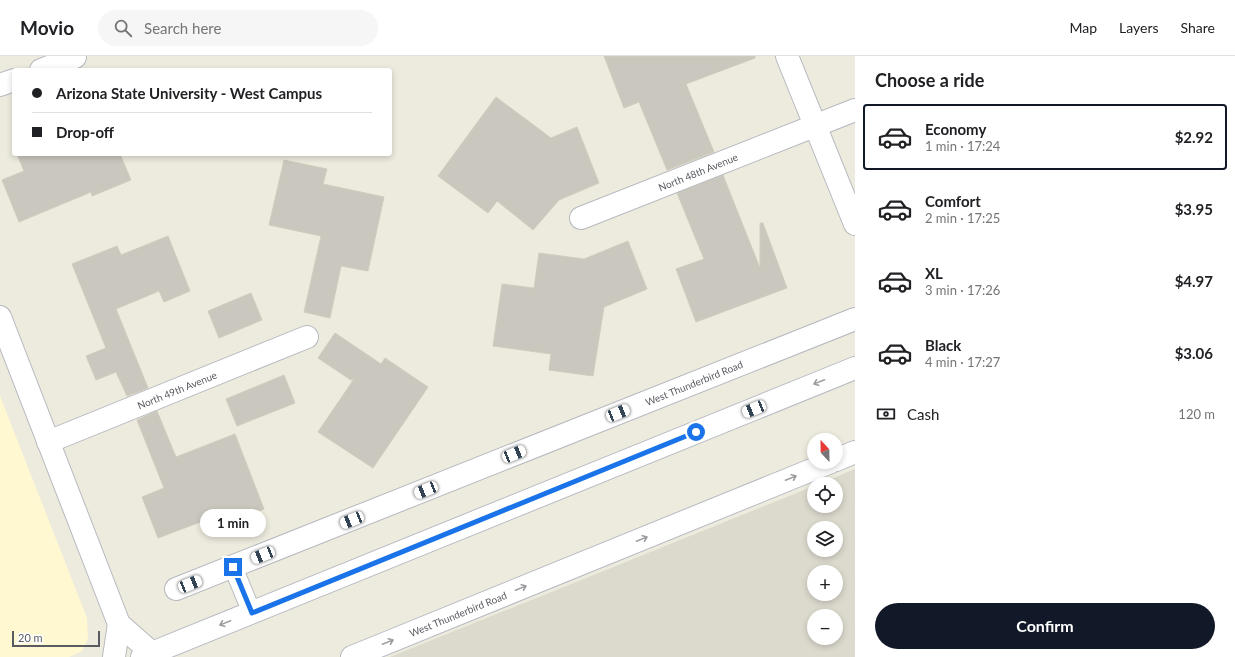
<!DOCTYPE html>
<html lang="en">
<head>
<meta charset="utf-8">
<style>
	body { margin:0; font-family:Lato,sans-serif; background:#f6f6f6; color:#202124; height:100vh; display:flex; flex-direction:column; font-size:15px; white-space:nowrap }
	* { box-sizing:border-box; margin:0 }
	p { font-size:13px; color:#757577 }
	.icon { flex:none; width:22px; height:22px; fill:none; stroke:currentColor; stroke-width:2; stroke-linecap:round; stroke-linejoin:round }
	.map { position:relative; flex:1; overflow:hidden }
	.sheet { display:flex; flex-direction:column; background:#fff; width:380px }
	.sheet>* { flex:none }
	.top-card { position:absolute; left:12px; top:12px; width:380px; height:88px; border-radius:4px; box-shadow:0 2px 6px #0003; display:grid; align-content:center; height:88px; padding:0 20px; background:#fff }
	.needle { width:26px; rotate:338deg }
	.fabs { position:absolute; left:807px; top:377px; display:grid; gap:8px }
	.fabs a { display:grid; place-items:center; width:36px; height:36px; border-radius:50%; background:#fff; box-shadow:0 2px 6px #0003; font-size:20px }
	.scale { position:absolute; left:12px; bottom:10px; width:88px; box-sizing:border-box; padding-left:4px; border:2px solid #585b61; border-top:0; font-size:11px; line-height:14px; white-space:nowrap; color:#585b61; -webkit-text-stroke:3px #fff; paint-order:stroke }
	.end { position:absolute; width:18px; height:18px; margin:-9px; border:5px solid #1a73e8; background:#fff; box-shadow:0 0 0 2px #fff }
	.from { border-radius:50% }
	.bubble { position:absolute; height:28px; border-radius:14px; background:#fff; box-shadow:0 2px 6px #0003; font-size:13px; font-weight:700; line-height:28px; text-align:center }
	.car { position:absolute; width:12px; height:24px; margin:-12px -6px; border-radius:5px; box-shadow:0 0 3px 1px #0007; background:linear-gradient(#fff 24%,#345 0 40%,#fff 0 76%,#345 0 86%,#fff 0) }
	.top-card b { display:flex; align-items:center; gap:14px; height:38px; font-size:15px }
	.top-card b+b { border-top:1px solid #e0e0e0 }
	.top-card i { width:10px; height:10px; background:#202124 }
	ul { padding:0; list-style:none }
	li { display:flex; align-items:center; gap:12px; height:66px; margin:0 8px 6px; padding:0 12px; border:2px solid transparent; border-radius:4px }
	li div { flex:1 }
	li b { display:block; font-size:15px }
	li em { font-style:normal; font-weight:700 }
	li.current { border-color:#111827 }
	li>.icon { width:36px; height:36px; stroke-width:1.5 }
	h2 { padding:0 20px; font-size:18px; line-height:48px }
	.pay { display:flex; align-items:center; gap:10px; height:44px; padding:0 20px; font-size:15px }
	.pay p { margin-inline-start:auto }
	.action { display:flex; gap:8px; margin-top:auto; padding:8px 20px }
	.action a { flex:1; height:46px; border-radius:24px; background:#111827; color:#fff; font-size:16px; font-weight:700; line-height:46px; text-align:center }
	header { display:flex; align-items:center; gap:24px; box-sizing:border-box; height:56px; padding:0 20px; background:#fff; border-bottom:1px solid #e0e0e0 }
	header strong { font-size:19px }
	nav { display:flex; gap:22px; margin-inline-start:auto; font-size:14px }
	.search { width:280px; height:36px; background:#f6f6f6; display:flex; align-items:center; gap:10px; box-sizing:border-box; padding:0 14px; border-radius:22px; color:#757577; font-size:15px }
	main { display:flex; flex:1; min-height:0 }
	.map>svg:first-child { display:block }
	.commercial { fill:#fff8d1 }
	.education { fill:#dcdacd; fill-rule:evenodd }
	.building { fill:#c9c7be; stroke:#d1cdbd }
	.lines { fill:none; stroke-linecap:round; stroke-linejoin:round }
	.lane-casing { stroke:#b7b9bf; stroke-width:20 }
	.street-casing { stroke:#b7b9bf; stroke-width:24 }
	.secondary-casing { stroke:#b8bbc2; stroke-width:24 }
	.lane { stroke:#fff; stroke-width:18 }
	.street { stroke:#fff; stroke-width:22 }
	.secondary { stroke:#fff; stroke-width:22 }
	.oneway { stroke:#9b9da0 }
	.route { stroke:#1a73e8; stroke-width:5 }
	.labels { text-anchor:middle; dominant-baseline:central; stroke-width:3; stroke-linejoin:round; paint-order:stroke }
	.street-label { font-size:10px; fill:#585b61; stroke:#fff }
</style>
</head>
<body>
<header>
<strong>Movio</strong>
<div class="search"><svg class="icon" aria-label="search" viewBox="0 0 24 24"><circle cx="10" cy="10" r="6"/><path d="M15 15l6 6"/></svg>Search here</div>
<nav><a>Map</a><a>Layers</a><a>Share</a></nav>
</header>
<main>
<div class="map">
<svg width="855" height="601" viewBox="0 0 855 601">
	<rect width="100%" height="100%" fill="#edebde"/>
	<path class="commercial" d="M0,340L87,562L88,583L82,595L69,601H0Z"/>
	<path class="education" d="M855,413V601H390L814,430V450H836V428H819ZM814,472H836V494H814ZM814,516H836V538H814ZM814,560H836V582H814Z"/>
	<g class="building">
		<path d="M604,0H755V2L686,28L714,96L667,114L639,46L624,52Z"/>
		<path d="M496,41L551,82L577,71L599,127L559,144L533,174L497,145L488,157L438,120Z"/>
		<path d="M17,98H120L131,124L92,140L91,136L19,166L2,124L24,115Z"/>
		<path d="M284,104L327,113L323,128L384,141L368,215L341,210L330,262L304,256L321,180L269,169Z"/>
		<path d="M723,119L760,212V167H763L787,232L696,266L676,213L704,203L677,137Z"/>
		<path d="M168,180L190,235L164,246L159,235L116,253L148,332L127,340L116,316L96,324L86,300L106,292L72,208L117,190L121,199Z"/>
		<path d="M628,185L647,233L604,251L593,320L549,314L551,298L493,290L502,228L534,232L539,197L584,203Z"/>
		<path d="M251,237L262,264L219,282L208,255Z"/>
		<path d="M335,277L381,308L385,302L428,331L373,412L318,376L354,323L351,324L318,302Z"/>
		<path d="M284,319L295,347L237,370L226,343Z"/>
		<path d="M157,355L176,401L235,378L264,453L223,469L219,459L158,482L142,441L164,432L137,364Z"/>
	</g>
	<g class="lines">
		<g class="lane-casing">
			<path id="lane" d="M233,511L252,557"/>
		</g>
		<g class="street-casing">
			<g id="street">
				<path d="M787,0L855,168"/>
				<path d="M41,14L75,1"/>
				<path d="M0,29L14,24"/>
				<path d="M581,162L855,54"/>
				<path d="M0,261L119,568L152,597L154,601"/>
				<path d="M48,386L307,281"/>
				<path d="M176,533L855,263"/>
				<path d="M114,601L119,568"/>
			</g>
		</g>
		<g class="secondary-casing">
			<g id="secondary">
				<path d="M836,404L855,396"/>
				<path d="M142,601L855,312"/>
				<path d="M352,601L831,406"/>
			</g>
		</g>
		<use href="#lane" class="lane"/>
		<use href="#street" class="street"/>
		<use href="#secondary" class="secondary"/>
	</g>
	<defs><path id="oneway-shaft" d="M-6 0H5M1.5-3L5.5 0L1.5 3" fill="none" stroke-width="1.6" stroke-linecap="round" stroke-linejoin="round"/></defs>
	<g class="oneway">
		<use href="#oneway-shaft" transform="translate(819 326) rotate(158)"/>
		<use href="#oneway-shaft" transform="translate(791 422) rotate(-22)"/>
		<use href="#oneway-shaft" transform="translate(642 483) rotate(-22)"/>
		<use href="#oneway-shaft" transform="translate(521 532) rotate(-22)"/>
		<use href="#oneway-shaft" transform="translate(225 567) rotate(158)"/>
		<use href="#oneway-shaft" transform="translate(388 586) rotate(-22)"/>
	</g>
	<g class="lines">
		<path class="route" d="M233,511L252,557L696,376"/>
	</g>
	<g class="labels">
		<g class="street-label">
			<text transform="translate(698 116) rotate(-22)">North 48th Avenue</text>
			<text transform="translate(694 327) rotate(-22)">West Thunderbird Road</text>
			<text transform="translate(177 334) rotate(-22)">North 49th Avenue</text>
			<text transform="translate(458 558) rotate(-22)">West Thunderbird Road</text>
		</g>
	</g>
</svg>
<div class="fabs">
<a><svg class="needle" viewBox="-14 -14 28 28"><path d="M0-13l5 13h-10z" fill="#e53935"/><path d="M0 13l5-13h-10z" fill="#757577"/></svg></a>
<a><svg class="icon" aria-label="locate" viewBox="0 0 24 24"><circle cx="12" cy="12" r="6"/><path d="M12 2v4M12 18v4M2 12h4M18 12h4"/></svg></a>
<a><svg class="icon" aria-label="layers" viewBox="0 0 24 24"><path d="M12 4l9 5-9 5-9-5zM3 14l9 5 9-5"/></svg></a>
<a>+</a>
<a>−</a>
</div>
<div class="scale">20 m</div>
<i class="end from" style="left:696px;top:376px"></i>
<i class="end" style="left:233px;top:511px"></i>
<div class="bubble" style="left:200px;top:453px;width:66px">1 min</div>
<i class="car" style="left:754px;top:353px;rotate:248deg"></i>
<i class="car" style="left:618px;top:357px;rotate:68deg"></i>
<i class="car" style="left:514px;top:398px;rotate:68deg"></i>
<i class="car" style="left:426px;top:434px;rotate:248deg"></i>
<i class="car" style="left:352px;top:464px;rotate:248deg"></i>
<i class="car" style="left:263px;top:499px;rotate:248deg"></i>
<i class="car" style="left:190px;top:528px;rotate:68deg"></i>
<div class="top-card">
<b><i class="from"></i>Arizona State University - West Campus</b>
<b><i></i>Drop-off</b>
</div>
</div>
<section class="sheet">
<h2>Choose a ride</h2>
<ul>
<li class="current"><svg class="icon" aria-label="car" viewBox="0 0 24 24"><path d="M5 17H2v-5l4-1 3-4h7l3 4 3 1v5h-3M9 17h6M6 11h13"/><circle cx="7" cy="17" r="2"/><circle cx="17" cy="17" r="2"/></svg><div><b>Economy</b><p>1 min · 17:24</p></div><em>$2.92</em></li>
<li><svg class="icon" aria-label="car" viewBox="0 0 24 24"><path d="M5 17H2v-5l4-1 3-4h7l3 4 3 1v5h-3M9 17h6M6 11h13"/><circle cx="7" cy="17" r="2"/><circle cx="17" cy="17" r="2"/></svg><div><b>Comfort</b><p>2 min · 17:25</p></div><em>$3.95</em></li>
<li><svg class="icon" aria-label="car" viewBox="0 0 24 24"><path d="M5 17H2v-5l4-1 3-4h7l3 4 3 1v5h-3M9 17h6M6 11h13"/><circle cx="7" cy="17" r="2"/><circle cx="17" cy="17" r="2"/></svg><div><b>XL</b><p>3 min · 17:26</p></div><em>$4.97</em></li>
<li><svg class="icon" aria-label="car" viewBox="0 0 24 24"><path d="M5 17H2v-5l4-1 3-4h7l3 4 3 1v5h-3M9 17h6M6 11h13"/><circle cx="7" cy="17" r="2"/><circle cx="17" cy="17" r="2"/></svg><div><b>Black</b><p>4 min · 17:27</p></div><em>$3.06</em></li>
</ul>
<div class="pay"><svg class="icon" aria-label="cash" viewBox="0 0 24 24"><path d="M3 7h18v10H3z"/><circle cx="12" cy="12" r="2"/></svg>Cash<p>120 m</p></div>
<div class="action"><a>Confirm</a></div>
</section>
</main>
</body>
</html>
